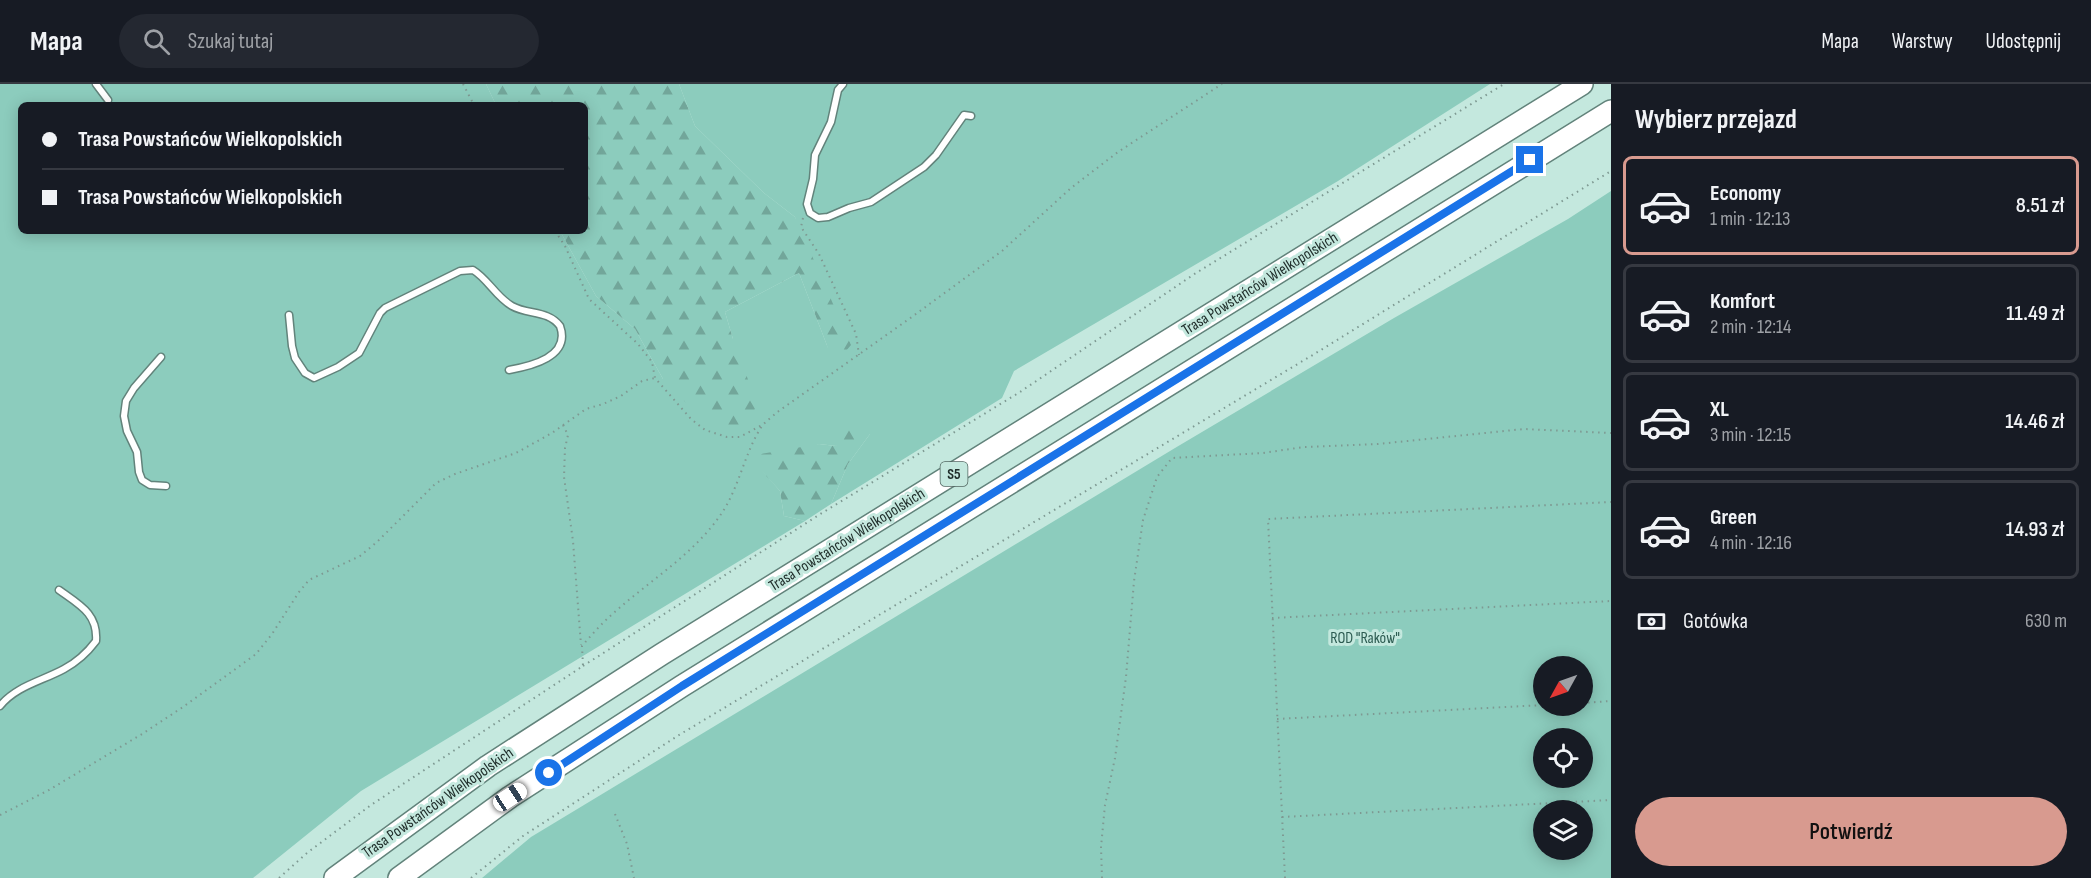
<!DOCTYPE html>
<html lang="pl">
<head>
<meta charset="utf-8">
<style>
	body { margin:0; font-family:"Sofia Sans Condensed",sans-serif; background:#242831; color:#f1f3f6; height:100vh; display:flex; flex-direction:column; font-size:22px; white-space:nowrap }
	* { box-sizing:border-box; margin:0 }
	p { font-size:20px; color:#9ea1a6 }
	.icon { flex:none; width:33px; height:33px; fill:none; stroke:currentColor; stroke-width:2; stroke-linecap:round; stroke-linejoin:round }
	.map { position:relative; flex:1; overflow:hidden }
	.sheet { display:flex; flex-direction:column; background:#171b24; width:480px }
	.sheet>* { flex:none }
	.guide { position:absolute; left:18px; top:18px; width:570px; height:132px; border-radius:9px; box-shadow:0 3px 15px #0003; display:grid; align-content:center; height:132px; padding:0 24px; background:#171b24 }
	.needle { width:39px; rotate:230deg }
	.buttons { position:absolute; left:1533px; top:572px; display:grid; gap:12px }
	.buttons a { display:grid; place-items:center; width:60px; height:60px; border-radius:50%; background:#171b24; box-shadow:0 3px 15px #0003; font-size:30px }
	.end { position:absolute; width:27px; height:27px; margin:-14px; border:8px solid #1a73e8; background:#fff; box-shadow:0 0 0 3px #fff }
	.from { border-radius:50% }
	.car { position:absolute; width:18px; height:36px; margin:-18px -9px; border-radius:8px; box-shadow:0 0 4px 2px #0007; background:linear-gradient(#fff 24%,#345 0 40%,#fff 0 76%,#345 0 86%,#fff 0) }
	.guide b { display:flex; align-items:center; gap:21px; height:57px; font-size:22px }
	.guide b+b { border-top:2px solid #363941 }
	.guide i { width:15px; height:15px; background:#f1f3f6 }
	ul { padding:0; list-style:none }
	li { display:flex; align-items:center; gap:18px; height:99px; margin:0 12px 9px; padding:0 12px; border:3px solid #363941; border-radius:9px }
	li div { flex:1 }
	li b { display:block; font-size:22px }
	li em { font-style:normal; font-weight:600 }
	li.active { border-color:#d89a8f }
	li>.icon { width:54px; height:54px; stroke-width:1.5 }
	h2 { padding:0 24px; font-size:27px; line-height:72px }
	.pay { display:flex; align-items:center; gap:15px; height:66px; padding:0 24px; font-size:22px }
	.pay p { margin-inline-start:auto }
	.button { display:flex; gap:12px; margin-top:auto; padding:12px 24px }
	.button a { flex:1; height:69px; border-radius:36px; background:#d89a8f; color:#111; font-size:24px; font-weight:600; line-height:69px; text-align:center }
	header { display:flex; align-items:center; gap:36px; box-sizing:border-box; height:84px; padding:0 30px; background:#171b24; border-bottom:2px solid #363941 }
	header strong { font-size:28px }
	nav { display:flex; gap:33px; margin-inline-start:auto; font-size:21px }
	.search { width:420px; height:54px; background:#242831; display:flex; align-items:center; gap:15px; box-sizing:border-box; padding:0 21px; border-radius:33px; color:#9ea1a6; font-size:22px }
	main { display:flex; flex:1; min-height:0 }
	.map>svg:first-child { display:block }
	.green { fill:#8cccbd; fill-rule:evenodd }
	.forest { fill:url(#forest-firs) }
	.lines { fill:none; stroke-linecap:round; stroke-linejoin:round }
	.service-casing { stroke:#62837b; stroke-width:9 }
	.motorway-casing { stroke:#62837b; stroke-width:24 }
	.path { stroke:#7e9992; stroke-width:2; stroke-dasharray:1.5 4.5; stroke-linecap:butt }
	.service { stroke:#fff; stroke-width:6 }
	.motorway { stroke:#fff; stroke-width:21 }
	.route { stroke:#1a73e8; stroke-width:8 }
	.labels { text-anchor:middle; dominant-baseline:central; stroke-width:6; stroke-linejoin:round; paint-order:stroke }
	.shield { fill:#c4e8de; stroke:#526661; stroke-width:1.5 }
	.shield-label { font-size:15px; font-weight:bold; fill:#212f2c }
	.street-label { font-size:16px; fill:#212f2c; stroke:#c4e8de }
	.park-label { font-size:16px; fill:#2c5b51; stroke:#c4e8de }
</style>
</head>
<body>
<header>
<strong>Mapa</strong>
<div class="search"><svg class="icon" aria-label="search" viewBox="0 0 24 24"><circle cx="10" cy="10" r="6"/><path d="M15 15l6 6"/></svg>Szukaj tutaj</div>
<nav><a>Mapa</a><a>Warstwy</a><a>Udostępnij</a></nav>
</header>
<main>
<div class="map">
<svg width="1611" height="794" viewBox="0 0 1611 794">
	<defs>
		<pattern id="forest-firs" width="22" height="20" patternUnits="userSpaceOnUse" patternTransform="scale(1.5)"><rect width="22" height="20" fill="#8cccbd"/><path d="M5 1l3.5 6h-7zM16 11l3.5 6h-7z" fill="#72a69a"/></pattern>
	</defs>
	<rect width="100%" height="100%" fill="#c4e8de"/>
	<g class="green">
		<path d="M0,0H486L496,21H21V147H560L596,212L635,245L663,295L733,255L725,228L799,189L828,264L795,133L764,109L695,42L679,0H1490L1338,97L1014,287L1002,314L831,420L848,380L870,350L836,362L819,360L760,384L780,407L784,432L805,437L361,707L253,794H0Z"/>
		<path d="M1611,107V794H482L531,753L1175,364L1394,234L1568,135ZM1544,582H1582V621H1544ZM1544,654H1582V693H1544ZM1544,726H1582V765H1544Z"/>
	</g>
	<g class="forest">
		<path d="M486,0H679L695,42L764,109L795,133L851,261L840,274L828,264L799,189L725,228L733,255L757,320L749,338L729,344L693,326L663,295L635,245L596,212L560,147H585V21H496Z"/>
		<path d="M849,342L870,350L848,380L831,420L805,437L784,432L780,407L759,384L761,370L819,360L836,362Z"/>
	</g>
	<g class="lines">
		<g class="service-casing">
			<g id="service">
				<path d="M96,0L108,16"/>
				<path d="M843,0L838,6L831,38L815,71L813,95L807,120L810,129L818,134L828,133L849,124L871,118L924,83L936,71L964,31L971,32"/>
				<path d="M289,231L292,262L295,274L305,289L314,294L338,283L359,269L380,229L385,224L460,187L473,186C488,195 496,213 512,222C528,231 548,226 560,242C571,273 531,282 509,286"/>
				<path d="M161,273L134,304L126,317L124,332L127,347L137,368L139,388L142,396L150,401L166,402"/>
				<path d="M0,622C16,602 42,597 64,585C77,578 87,569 96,557C98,530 80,521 59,506"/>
			</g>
		</g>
		<g class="motorway-casing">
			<g id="motorway">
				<path d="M335,794L488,682L662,570L1582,0"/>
				<path d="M399,794L510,713L682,602L1611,27"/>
			</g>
		</g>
		<g class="path">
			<path d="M463,0L474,21"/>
			<path d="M803,134L801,143L819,170L856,250L859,271"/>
			<path d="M555,147L565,162L589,215L638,260L652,278L655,294L691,335L705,346L727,353H740L762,341"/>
			<path d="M563,341L568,351L565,364L564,393L573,457L581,561"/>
			<path d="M1272,534L1611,517"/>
			<path d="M583,582L822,429L1020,308L1196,189L1504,0"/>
			<path d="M1582,619L1611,617"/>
			<path d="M1277,635L1544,621"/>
			<path d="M615,730L627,760L634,794"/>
			<path d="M0,731L49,706L142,650L183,623L241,581L256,570L272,550L299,508L309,496L360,472L377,458L436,399L455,390L516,369L552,349L586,325L603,320L621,312L642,297L655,294"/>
			<path d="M1282,733L1611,716"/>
			<path d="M279,794L307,769L371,721L583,582L582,562C593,549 604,537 617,526C651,496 692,471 719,433C739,406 744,369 762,342C766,337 772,333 776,329L909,235L1002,167L1071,104L1118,68L1222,0"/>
			<path d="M471,794L523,752L679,651L1316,269L1611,87"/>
			<path d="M1102,794L1101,763L1105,721L1115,674L1126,593L1134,497L1143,436L1157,393L1172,374L1263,369L1304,363L1378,360L1524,345L1611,349"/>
			<path d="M1285,794L1268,435L1611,418"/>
		</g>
		<use href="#service" class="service"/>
		<use href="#motorway" class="motorway"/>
	</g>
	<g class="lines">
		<path class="route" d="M549,689L682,602L1530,76"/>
	</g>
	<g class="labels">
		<rect class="shield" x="940.5" y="378" width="27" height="24" rx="4.5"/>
		<g class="shield-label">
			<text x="954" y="390">S5</text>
		</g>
		<g class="street-label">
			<text transform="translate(1260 200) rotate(-32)">Trasa Powstańców Wielkopolskich</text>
			<text transform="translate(847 456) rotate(-32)">Trasa Powstańców Wielkopolskich</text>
			<text transform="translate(438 719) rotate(-35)">Trasa Powstańców Wielkopolskich</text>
		</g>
		<g class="park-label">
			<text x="1365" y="554">ROD "Raków"</text>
		</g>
	</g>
</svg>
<div class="buttons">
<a><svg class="needle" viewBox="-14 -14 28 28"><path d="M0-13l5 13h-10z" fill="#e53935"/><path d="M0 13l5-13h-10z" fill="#9ea1a6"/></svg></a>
<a><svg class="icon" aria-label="locate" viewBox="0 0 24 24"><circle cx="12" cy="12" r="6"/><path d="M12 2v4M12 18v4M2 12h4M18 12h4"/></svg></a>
<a><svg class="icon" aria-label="layers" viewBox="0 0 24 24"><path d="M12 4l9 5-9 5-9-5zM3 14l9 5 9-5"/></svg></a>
</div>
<i class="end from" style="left:549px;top:689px"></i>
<i class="end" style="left:1530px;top:76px"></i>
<i class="car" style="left:510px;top:713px;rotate:57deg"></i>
<div class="guide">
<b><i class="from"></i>Trasa Powstańców Wielkopolskich</b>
<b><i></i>Trasa Powstańców Wielkopolskich</b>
</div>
</div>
<section class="sheet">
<h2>Wybierz przejazd</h2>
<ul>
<li class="active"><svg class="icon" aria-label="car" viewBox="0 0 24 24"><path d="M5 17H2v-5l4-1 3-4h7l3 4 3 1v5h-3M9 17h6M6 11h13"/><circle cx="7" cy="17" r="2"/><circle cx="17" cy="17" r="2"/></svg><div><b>Economy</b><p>1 min · 12:13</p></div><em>8.51 zł</em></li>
<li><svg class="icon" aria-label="car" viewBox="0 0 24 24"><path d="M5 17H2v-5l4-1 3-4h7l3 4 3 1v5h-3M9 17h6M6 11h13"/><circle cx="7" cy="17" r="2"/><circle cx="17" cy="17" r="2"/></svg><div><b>Komfort</b><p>2 min · 12:14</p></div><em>11.49 zł</em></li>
<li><svg class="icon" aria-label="car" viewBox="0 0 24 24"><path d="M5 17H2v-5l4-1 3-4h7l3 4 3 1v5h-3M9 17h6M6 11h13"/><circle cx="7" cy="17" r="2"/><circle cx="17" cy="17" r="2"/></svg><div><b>XL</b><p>3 min · 12:15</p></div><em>14.46 zł</em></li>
<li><svg class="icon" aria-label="car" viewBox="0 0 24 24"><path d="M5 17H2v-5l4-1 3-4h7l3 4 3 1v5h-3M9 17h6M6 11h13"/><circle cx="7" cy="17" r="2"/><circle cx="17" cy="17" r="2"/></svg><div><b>Green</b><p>4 min · 12:16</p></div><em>14.93 zł</em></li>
</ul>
<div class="pay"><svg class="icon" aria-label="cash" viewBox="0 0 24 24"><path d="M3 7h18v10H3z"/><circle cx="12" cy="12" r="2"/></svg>Gotówka<p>630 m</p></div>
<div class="button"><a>Potwierdź</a></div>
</section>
</main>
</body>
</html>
